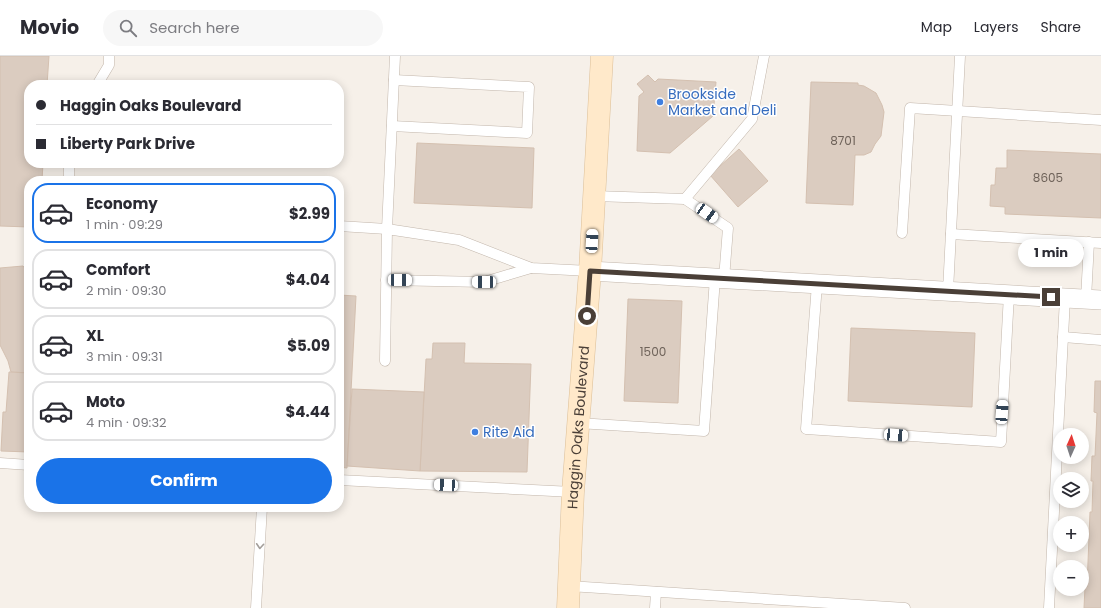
<!DOCTYPE html>
<html lang="en">
<head>
<meta charset="utf-8">
<style>
	body { margin:0; font-family:Poppins,sans-serif; background:#f7f7f7; color:#2b2b33; height:100vh; display:flex; flex-direction:column; font-size:15px; white-space:nowrap }
	* { box-sizing:border-box; margin:0 }
	p { font-size:13px; color:#7c7c81 }
	.icon { flex:none; width:22px; height:22px; fill:none; stroke:currentColor; stroke-width:2; stroke-linecap:round; stroke-linejoin:round }
	.map { position:relative; flex:1; overflow:hidden }
	.side { position:absolute; left:24px; top:120px; width:320px; height:336px; display:flex; flex-direction:column; background:#fff; border-radius:16px; box-shadow:0 2px 10px #0003 }
	.side>* { flex:none }
	.guide { position:absolute; left:24px; top:24px; width:320px; height:88px; border-radius:16px; box-shadow:0 2px 10px #0003; display:grid; align-content:center; height:88px; padding:0 12px; background:#fff }
	.needle { width:26px; rotate:3deg }
	.buttons { position:absolute; left:1053px; top:372px; display:grid; gap:8px }
	.buttons a { display:grid; place-items:center; width:36px; height:36px; border-radius:50%; background:#fff; box-shadow:0 2px 10px #0003; font-size:20px }
	.end { position:absolute; width:18px; height:18px; margin:-9px; border:5px solid #4a3f37; background:#fff; box-shadow:0 0 0 2px #fff }
	.from { border-radius:50% }
	.bubble { position:absolute; height:28px; border-radius:14px; background:#fff; box-shadow:0 2px 10px #0003; font-size:13px; font-weight:700; line-height:28px; text-align:center }
	.car { position:absolute; width:12px; height:24px; margin:-12px -6px; border-radius:5px; box-shadow:0 0 3px 1px #0007; background:linear-gradient(#fff 24%,#345 0 40%,#fff 0 76%,#345 0 86%,#fff 0) }
	.guide b { display:flex; align-items:center; gap:14px; height:38px; font-size:15px }
	.guide b+b { border-top:1px solid #e1e1e2 }
	.guide i { width:10px; height:10px; background:#2b2b33 }
	ul { padding:7px 0 0; list-style:none }
	li { display:flex; align-items:center; gap:12px; height:60px; margin:0 8px 6px; padding:0 4px; border:2px solid #e1e1e2; border-radius:16px }
	li div { flex:1 }
	li b { display:block; font-size:15px }
	li em { font-style:normal; font-weight:700 }
	li.on { border-color:#1a73e8 }
	li>.icon { width:36px; height:36px; stroke-width:1.5 }
	.primary-button { display:flex; gap:8px; margin-top:auto; padding:8px 12px }
	.primary-button a { flex:1; height:46px; border-radius:24px; background:#1a73e8; color:#fff; font-size:16px; font-weight:700; line-height:46px; text-align:center }
	header { display:flex; align-items:center; gap:24px; box-sizing:border-box; height:56px; padding:0 20px; background:#fff; border-bottom:1px solid #e1e1e2 }
	header strong { font-size:19px }
	nav { display:flex; gap:22px; margin-inline-start:auto; font-size:14px }
	.search { width:280px; height:36px; background:#f7f7f7; display:flex; align-items:center; gap:10px; box-sizing:border-box; padding:0 14px; border-radius:22px; color:#7c7c81; font-size:15px }
	.map>svg:first-child { display:block }
	.building { fill:#dbccc0; stroke:#d4c0b0 }
	.lines { fill:none; stroke-linecap:round; stroke-linejoin:round }
	.lane-casing { stroke:#c2b6ab; stroke-width:11 }
	.street-casing { stroke:#c2b6ab; stroke-width:20 }
	.secondary-casing { stroke:#dcbf98; stroke-width:23 }
	.lane { stroke:#fff; stroke-width:10 }
	.street { stroke:#fff; stroke-width:19 }
	.secondary { stroke:#ffe9ca; stroke-width:22 }
	.oneway { stroke:#a49f9b }
	.route { stroke:#4a3f37; stroke-width:5 }
	.shop-dot { fill:#3f7fe0; stroke:#fff; stroke-width:1.5 }
	.labels { text-anchor:middle; dominant-baseline:central; stroke-width:3; stroke-linejoin:round; paint-order:stroke }
	.number-label { font-size:12px; fill:#6e6259 }
	.shop-label { font-size:14px; fill:#366cbe; stroke:#fff; text-anchor:start }
	.street-label { font-size:14px; fill:#4a3f37; stroke:#fff }
</style>
</head>
<body>
<header>
<strong>Movio</strong>
<div class="search"><svg class="icon" aria-label="search" viewBox="0 0 24 24"><circle cx="10" cy="10" r="6"/><path d="M15 15l6 6"/></svg>Search here</div>
<nav><a>Map</a><a>Layers</a><a>Share</a></nav>
</header>
<div class="map">
<svg width="1101" height="552" viewBox="0 0 1101 552">
	<rect width="100%" height="100%" fill="#f6f0e9"/>
	<g class="building">
		<path d="M0,0H49L47,29H29V107H43L42,125H29V171L0,170Z"/>
		<path d="M648,19L655,26L658,23L716,26L713,60L670,97L637,95L639,40L644,36L637,28Z"/>
		<path d="M811,26L858,27V29L864,30L876,37L882,49L884,56L881,80L875,88L871,96L864,99H855L853,149L806,147Z"/>
		<path d="M417,87L534,92L532,152L414,147Z"/>
		<path d="M739,93L768,125L738,151L710,119Z"/>
		<path d="M1007,94L1101,98V162L1005,158V151L990,150L991,129H995L996,112H1007Z"/>
		<path d="M23,210L29,217V317L11,316L8,305L0,289V212Z"/>
		<path d="M339,239L356,240L347,412L339,411Z"/>
		<path d="M628,243L682,245L678,347L624,345Z"/>
		<path d="M851,272L975,277L972,351L848,345Z"/>
		<path d="M433,287H465L464,307L531,308L527,416L420,415L426,303H432Z"/>
		<path d="M9,316L29,317V396L1,395L3,356H6Z"/>
		<path d="M1095,325H1101V552H1084L1085,531H1087L1090,456H1092L1093,425H1091L1092,400H1095L1097,357L1094,356Z"/>
		<path d="M352,333L424,336L420,415L347,410Z"/>
	</g>
	<g class="lines">
		<g class="lane-casing">
			<g id="lane">
				<path d="M97,29L109,9V0"/>
				<path d="M392,70L527,77L529,31L394,24"/>
				<path d="M69,125V107"/>
				<path d="M594,140L685,143L752,63L764,0"/>
				<path d="M685,143L728,172L724,223"/>
				<path d="M339,170L387,173L395,0"/>
				<path d="M902,177L910,52L1101,64"/>
				<path d="M951,178L1101,187"/>
				<path d="M386,224L484,226L531,212"/>
				<path d="M817,228L806,373L1001,386L1009,238"/>
				<path d="M948,235L960,0"/>
				<path d="M1086,243L1089,186"/>
				<path d="M1063,281L1101,284"/>
				<path d="M385,305L387,173L459,184L531,212L590,215"/>
				<path d="M578,367L704,375L715,222"/>
				<path d="M0,407L29,409"/>
				<path d="M339,424L573,436"/>
				<path d="M569,530L905,552"/>
				<path d="M256,552L262,451"/>
				<path d="M655,552L656,536"/>
				<path d="M1049,552L1065,242"/>
			</g>
		</g>
		<g class="street-casing">
			<path id="street" d="M590,215L1101,244"/>
		</g>
		<g class="secondary-casing">
			<g id="secondary">
				<path id="s1" d="M568,552L573,436L590,215L602,0"/>
			</g>
		</g>
		<use href="#lane" class="lane"/>
		<use href="#street" class="street"/>
		<use href="#secondary" class="secondary"/>
	</g>
	<defs><path id="oneway-chevron" d="M-2-3.5L2.5 0L-2 3.5" fill="none" stroke-width="1.6" stroke-linecap="round" stroke-linejoin="round"/></defs>
	<use class="oneway" href="#oneway-chevron" transform="translate(260 490) rotate(94)"/>
	<g class="lines">
		<path class="route" d="M587,260L590,215L1051,241"/>
	</g>
	<g class="shop-dot">
		<circle cx="660" cy="46" r="4"/>
		<circle cx="475" cy="376" r="4"/>
	</g>
	<g class="labels">
		<g class="number-label">
			<text x="843" y="84">8701</text>
			<text x="1048" y="121">8605</text>
			<text x="653" y="295">1500</text>
		</g>
		<g class="shop-label">
			<text x="668" y="38">Brookside<tspan x="668" dy="16">Market and Deli</tspan></text>
			<text x="483" y="376">Rite Aid</text>
		</g>
		<g class="street-label">
			<text stroke="none"><textPath href="#s1" startOffset="181">Haggin Oaks Boulevard</textPath></text>
		</g>
	</g>
</svg>
<div class="buttons">
<a><svg class="needle" viewBox="-14 -14 28 28"><path d="M0-13l5 13h-10z" fill="#e53935"/><path d="M0 13l5-13h-10z" fill="#7c7c81"/></svg></a>
<a><svg class="icon" aria-label="layers" viewBox="0 0 24 24"><path d="M12 4l9 5-9 5-9-5zM3 14l9 5 9-5"/></svg></a>
<a>+</a>
<a>−</a>
</div>
<i class="end from" style="left:587px;top:260px"></i>
<i class="end" style="left:1051px;top:241px"></i>
<div class="bubble" style="left:1018px;top:183px;width:66px">1 min</div>
<i class="car" style="left:707px;top:157px;rotate:125deg"></i>
<i class="car" style="left:592px;top:185px;rotate:3deg"></i>
<i class="car" style="left:400px;top:224px;rotate:91deg"></i>
<i class="car" style="left:484px;top:226px;rotate:271deg"></i>
<i class="car" style="left:1002px;top:356px;rotate:4deg"></i>
<i class="car" style="left:896px;top:379px;rotate:94deg"></i>
<i class="car" style="left:446px;top:429px;rotate:273deg"></i>
<div class="guide">
<b><i class="from"></i>Haggin Oaks Boulevard</b>
<b><i></i>Liberty Park Drive</b>
</div>
<section class="side">
<ul>
<li class="on"><svg class="icon" aria-label="car" viewBox="0 0 24 24"><path d="M5 17H2v-5l4-1 3-4h7l3 4 3 1v5h-3M9 17h6M6 11h13"/><circle cx="7" cy="17" r="2"/><circle cx="17" cy="17" r="2"/></svg><div><b>Economy</b><p>1 min · 09:29</p></div><em>$2.99</em></li>
<li><svg class="icon" aria-label="car" viewBox="0 0 24 24"><path d="M5 17H2v-5l4-1 3-4h7l3 4 3 1v5h-3M9 17h6M6 11h13"/><circle cx="7" cy="17" r="2"/><circle cx="17" cy="17" r="2"/></svg><div><b>Comfort</b><p>2 min · 09:30</p></div><em>$4.04</em></li>
<li><svg class="icon" aria-label="car" viewBox="0 0 24 24"><path d="M5 17H2v-5l4-1 3-4h7l3 4 3 1v5h-3M9 17h6M6 11h13"/><circle cx="7" cy="17" r="2"/><circle cx="17" cy="17" r="2"/></svg><div><b>XL</b><p>3 min · 09:31</p></div><em>$5.09</em></li>
<li><svg class="icon" aria-label="car" viewBox="0 0 24 24"><path d="M5 17H2v-5l4-1 3-4h7l3 4 3 1v5h-3M9 17h6M6 11h13"/><circle cx="7" cy="17" r="2"/><circle cx="17" cy="17" r="2"/></svg><div><b>Moto</b><p>4 min · 09:32</p></div><em>$4.44</em></li>
</ul>
<div class="primary-button"><a>Confirm</a></div>
</section>
</div>
</body>
</html>
